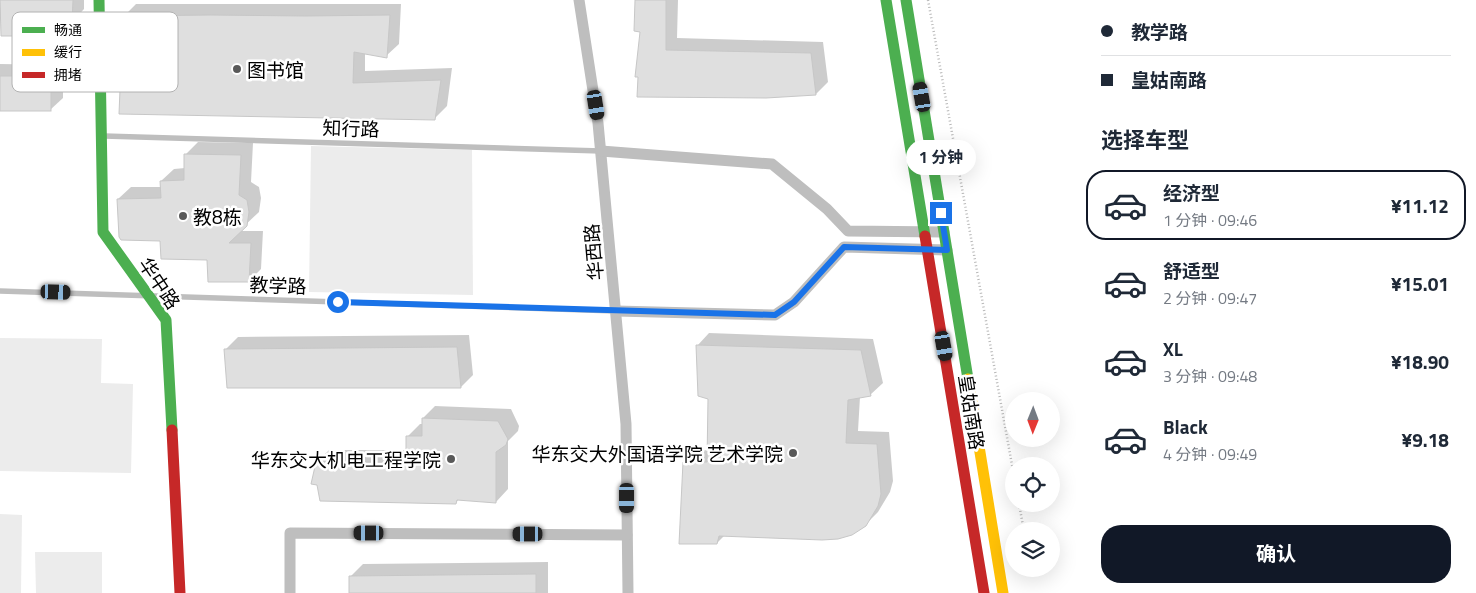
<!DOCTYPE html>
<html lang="zh">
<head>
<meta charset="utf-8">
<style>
	body { margin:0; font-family:"Titillium Web","Noto Sans SC",sans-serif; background:#f2f2f3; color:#1f2937; height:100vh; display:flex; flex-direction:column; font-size:19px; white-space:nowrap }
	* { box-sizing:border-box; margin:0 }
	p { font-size:16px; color:#747a83 }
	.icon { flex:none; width:28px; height:28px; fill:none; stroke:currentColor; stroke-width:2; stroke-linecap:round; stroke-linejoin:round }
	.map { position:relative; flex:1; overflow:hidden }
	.drawer { display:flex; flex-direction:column; background:#fff; width:400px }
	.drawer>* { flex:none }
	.guide { display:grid; align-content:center; height:110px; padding:0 25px; background:#fff }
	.needle { width:32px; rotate:181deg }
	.tools { position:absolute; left:1005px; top:392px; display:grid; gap:10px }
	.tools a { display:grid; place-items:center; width:55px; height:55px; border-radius:50%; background:#fff; box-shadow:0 5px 20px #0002; font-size:25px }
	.end { position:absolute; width:22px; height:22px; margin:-11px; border:6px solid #1a73e8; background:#fff; box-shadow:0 0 0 2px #fff }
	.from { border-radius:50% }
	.bubble { position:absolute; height:35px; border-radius:18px; background:#fff; box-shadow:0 5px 20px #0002; font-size:16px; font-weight:700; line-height:35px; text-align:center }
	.car { position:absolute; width:15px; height:30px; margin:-15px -8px; border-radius:6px; box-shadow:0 0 4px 1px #0007; background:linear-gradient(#222 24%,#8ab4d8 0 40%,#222 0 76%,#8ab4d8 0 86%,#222 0) }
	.guide b { display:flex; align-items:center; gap:18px; height:48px; font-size:19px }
	.guide b+b { border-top:1px solid #e0e1e3 }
	.guide i { width:12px; height:12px; background:#1f2937 }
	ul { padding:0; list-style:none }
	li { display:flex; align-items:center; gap:15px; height:70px; margin:0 10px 8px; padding:0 15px; border:2px solid transparent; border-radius:20px }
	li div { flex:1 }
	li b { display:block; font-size:19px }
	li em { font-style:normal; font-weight:700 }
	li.on { border-color:#111827 }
	li>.icon { width:45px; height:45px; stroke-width:1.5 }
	h2 { padding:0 25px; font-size:22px; line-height:60px }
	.primary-button { display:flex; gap:10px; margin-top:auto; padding:10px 25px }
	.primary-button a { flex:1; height:58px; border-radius:20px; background:#111827; color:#fff; font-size:20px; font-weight:700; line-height:58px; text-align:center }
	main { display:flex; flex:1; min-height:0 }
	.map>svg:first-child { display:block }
	.green { fill:#ececec }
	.shadow { fill:#0003 }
	.building { fill:#dfdfdf; stroke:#c7c7c7 }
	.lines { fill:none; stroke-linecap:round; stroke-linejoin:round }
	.path { stroke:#b9b9b9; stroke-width:2.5; stroke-dasharray:1 2.5; stroke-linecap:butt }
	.lane { stroke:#bebebe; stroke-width:5.5 }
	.street { stroke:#bebebe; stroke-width:11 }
	.fast { stroke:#4caf50; stroke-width:11 }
	.slow { stroke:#ffc107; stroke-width:11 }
	.jam { stroke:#c62828; stroke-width:11 }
	.route { stroke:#1a73e8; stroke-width:6 }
	.poi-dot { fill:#595959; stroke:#fff; stroke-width:2 }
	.labels { text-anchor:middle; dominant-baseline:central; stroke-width:5; stroke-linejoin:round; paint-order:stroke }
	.poi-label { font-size:19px; fill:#000; stroke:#fff; text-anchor:start }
	.street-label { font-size:19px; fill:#000; stroke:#fff }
	.key { fill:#fff; stroke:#b2b2b2; stroke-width:1 }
	.key-label { font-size:14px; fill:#000 }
</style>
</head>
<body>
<main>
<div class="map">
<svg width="1076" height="593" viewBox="0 0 1076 593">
	<rect width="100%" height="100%" fill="#fff"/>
	<g class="green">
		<path d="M311,146L472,150L473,295L309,292Z"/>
		<path d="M0,338L102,339L101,383L133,384L131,473L0,471Z"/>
		<path d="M0,514L22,515L21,593H0Z"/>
		<path d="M35,552H102V593H36Z"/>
	</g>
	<g class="shadow">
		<path d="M0,0H84V9L72,22H43L30,35L3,20H0Z"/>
		<path d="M636,0H678L677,38L823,42L828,82L816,94L766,97L638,95L641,31Z"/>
		<path d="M136,4H401L399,44L386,56L365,53V71L452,68L447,106L435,118L124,16Z"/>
		<path d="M0,64L63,65V98L50,110H0Z"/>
		<path d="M198,142L253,143L251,182L259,187L261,198L259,212L239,231H263L261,269L249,281L208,259L161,240L118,199L131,187H162L161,181L174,169L185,168V155Z"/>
		<path d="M709,333L873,339L883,383L870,395L860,397L858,431L889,432L893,481L890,492L878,512L865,525L725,535L717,543L684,463L697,451L708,450L709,399L697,346Z"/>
		<path d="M469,335L473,375L461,387L226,349L238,337Z"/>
		<path d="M435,406L511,409L519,426L518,431L508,441V489L496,502L459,499L456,502L317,462L329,450H407L408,436L420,424H423V418Z"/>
		<path d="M548,562V593H350V577L363,564Z"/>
	</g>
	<g class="building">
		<path d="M0,0H73L72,23L30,24V36H1Z"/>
		<path d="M635,0H666V50L811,53L816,95L766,98L637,97L638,77H635L640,32L634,31Z"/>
		<path d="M210,15L305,16L390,15L387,58L354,52L353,83L441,80L435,120L119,114L123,16Z"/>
		<rect x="0" y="76" width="51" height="35"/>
		<path d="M184,154L241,155L239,195L247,200L249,212L247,226L229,243H251L249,282H208L207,260L161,259L160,241L121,240L119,237L117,199L161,198L160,181L184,180Z"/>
		<path d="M696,345L861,350L871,396L848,400L846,443L877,444L881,494L878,506L866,526L852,535L838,539L822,540L719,536L717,544H679L683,462H707L708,399L698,396Z"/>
		<path d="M457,347L461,388H227L224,349Z"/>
		<path d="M422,418L498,421L508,439L506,445L496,452V503L457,500L456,504L320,501L317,485L311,484L316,462H406V436H422Z"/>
		<path d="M536,574V593H349V576Z"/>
	</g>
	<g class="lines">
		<g class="path">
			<path d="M928,0L1014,476"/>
			<path d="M1019,504L1024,531"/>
		</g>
		<g class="lane">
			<path d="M104,136L601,151"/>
			<path d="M0,291L616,311"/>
		</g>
		<g class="street">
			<path d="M579,0L598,123L626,424L628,593"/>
			<path d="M601,151L772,164L827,209L848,231L944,232"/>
			<path d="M616,311L775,315L794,302L844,247L947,250"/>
			<path d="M290,593V533L627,535"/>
		</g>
		<g class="fast">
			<path d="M99,0L103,232L166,320L172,430"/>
			<path d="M886,0L925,236"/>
			<path d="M906,0L968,379"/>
		</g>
		<path class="slow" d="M968,379L1003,593"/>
		<g class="jam">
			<path d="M925,236L984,593"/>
			<path d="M172,430L180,593"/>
		</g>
	</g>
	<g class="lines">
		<path class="route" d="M338,302L775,315L794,302L844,247L947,250L941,213"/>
	</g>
	<g class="poi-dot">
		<circle cx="237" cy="69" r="5"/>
		<circle cx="183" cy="216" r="5"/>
		<circle cx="793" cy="453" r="5"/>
		<circle cx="451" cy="459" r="5"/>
	</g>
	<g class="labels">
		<g class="poi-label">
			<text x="247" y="69">图书馆</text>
			<text x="193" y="216">教8栋</text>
			<text x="783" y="453" text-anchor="end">华东交大外国语学院 艺术学院</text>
			<text x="441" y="459" text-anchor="end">华东交大机电工程学院</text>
		</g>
		<g class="street-label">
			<text transform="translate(351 128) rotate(2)">知行路</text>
			<text transform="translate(593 252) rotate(-95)">华西路</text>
			<text transform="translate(160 283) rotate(56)">华中路</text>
			<text transform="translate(278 285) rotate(2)">教学路</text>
			<text transform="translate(972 412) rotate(81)">皇姑南路</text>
		</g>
	</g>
	<rect x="12" y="12" width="166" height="80" rx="8" class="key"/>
	<rect x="22" y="27" width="23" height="6" fill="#4caf50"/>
	<rect x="22" y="49" width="23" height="7" fill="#ffc107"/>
	<rect x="22" y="72" width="23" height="6" fill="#c62828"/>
	<g class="key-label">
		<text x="54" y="35">畅通</text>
		<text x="54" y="57">缓行</text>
		<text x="54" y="80">拥堵</text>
	</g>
</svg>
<div class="tools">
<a><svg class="needle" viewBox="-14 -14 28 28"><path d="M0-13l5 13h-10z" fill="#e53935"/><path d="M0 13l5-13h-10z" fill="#747a83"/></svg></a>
<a><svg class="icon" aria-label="locate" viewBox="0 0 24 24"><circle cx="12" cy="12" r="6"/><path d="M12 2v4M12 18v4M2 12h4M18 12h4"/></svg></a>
<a><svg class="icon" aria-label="layers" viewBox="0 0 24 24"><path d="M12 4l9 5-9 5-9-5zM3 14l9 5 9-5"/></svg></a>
</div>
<i class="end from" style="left:338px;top:302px"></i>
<i class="end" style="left:941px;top:213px"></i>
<div class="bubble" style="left:906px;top:140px;width:70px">1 分钟</div>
<i class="car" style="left:922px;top:97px;rotate:350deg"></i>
<i class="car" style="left:596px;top:105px;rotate:171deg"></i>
<i class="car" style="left:56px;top:292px;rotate:92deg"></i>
<i class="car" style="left:944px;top:346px;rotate:170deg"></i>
<i class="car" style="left:627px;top:498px;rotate:180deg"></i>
<i class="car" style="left:369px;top:533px;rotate:270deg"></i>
<i class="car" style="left:528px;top:534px;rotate:270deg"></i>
</div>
<section class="drawer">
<div class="guide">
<b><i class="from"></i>教学路</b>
<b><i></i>皇姑南路</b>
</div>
<h2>选择车型</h2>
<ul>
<li class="on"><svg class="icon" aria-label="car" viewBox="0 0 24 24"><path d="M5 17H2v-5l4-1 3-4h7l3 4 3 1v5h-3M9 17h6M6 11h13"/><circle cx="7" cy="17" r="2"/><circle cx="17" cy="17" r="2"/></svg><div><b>经济型</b><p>1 分钟 · 09:46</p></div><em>¥11.12</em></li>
<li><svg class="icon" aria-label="car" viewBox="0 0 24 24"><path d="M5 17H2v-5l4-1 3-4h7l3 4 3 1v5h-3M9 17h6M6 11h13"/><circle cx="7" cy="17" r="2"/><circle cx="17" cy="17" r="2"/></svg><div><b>舒适型</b><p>2 分钟 · 09:47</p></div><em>¥15.01</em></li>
<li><svg class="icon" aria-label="car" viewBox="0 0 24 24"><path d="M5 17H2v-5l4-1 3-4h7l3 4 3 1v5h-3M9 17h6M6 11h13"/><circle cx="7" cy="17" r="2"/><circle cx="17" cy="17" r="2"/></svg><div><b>XL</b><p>3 分钟 · 09:48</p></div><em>¥18.90</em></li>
<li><svg class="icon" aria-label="car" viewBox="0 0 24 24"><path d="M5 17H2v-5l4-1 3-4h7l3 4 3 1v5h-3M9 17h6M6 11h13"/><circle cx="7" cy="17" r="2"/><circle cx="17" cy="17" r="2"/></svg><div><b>Black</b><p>4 分钟 · 09:49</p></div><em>¥9.18</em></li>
</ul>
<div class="primary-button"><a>确认</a></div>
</section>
</main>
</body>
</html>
